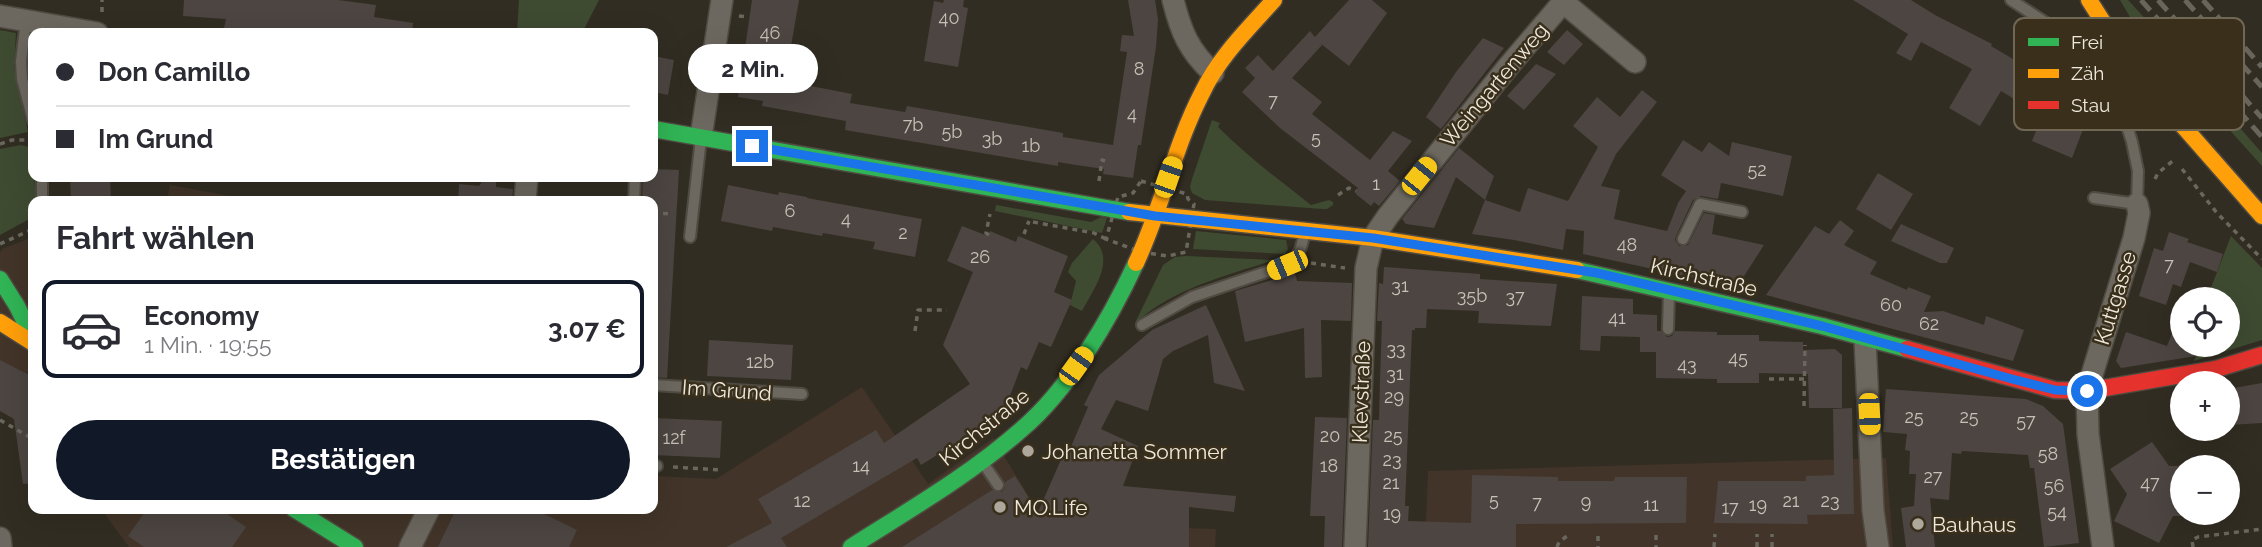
<!DOCTYPE html>
<html lang="de">
<head>
<meta charset="utf-8">
<style>
	body { margin:0; font-family:Raleway,sans-serif; background:#f2f2f3; color:#2b2b33; height:100vh; display:flex; flex-direction:column; font-size:26px; white-space:nowrap }
	* { box-sizing:border-box; margin:0 }
	p { font-size:23px; color:#7c7c81 }
	.icon { flex:none; width:38px; height:38px; fill:none; stroke:currentColor; stroke-width:2; stroke-linecap:round; stroke-linejoin:round }
	.map { position:relative; flex:1; overflow:hidden }
	.side { position:absolute; left:28px; top:196px; width:630px; height:318px; display:flex; flex-direction:column; background:#fff; border-radius:14px; box-shadow:0 7px 28px #0002 }
	.side>* { flex:none }
	.top-card { position:absolute; left:28px; top:28px; width:630px; height:154px; border-radius:14px; box-shadow:0 7px 28px #0002; display:grid; align-content:center; height:154px; padding:0 28px; background:#fff }
	.controls { position:absolute; left:2170px; top:287px; display:grid; gap:14px }
	.controls a { display:grid; place-items:center; width:70px; height:70px; border-radius:50%; background:#fff; box-shadow:0 7px 28px #0002; font-size:35px }
	.end { position:absolute; width:32px; height:32px; margin:-16px; border:9px solid #1a73e8; background:#fff; box-shadow:0 0 0 4px #fff }
	.from { border-radius:50% }
	.bubble { position:absolute; height:49px; border-radius:24px; background:#fff; box-shadow:0 7px 28px #0002; font-size:23px; font-weight:700; line-height:49px; text-align:center }
	.car { position:absolute; width:21px; height:42px; margin:-21px -10px; border-radius:9px; box-shadow:0 0 5px 2px #0007; background:linear-gradient(#f5c518 24%,#345 0 40%,#f5c518 0 76%,#345 0 86%,#f5c518 0) }
	.top-card b { display:flex; align-items:center; gap:24px; height:66px; font-size:26px }
	.top-card b+b { border-top:2px solid #e1e1e2 }
	.top-card i { width:18px; height:18px; background:#2b2b33 }
	ul { padding:0; list-style:none }
	li { display:flex; align-items:center; gap:21px; height:98px; margin:0 14px 10px; padding:0 14px; border:4px solid transparent; border-radius:14px }
	li div { flex:1 }
	li b { display:block; font-size:26px }
	li em { font-style:normal; font-weight:700 }
	li.current { border-color:#111827 }
	li>.icon { width:63px; height:63px; stroke-width:1.5 }
	h2 { padding:0 28px; font-size:32px; line-height:84px }
	.cta { display:flex; gap:14px; margin-top:auto; padding:14px 28px }
	.cta a { flex:1; height:80px; border-radius:42px; background:#111827; color:#fff; font-size:28px; font-weight:700; line-height:80px; text-align:center }
	.map>svg:first-child { display:block }
	.commercial { fill:#423428 }
	.green { fill:#3e4b31 }
	.building { fill:#4c4541 }
	.lines { fill:none; stroke-linecap:round; stroke-linejoin:round }
	.lane-casing { stroke:#504b42; stroke-width:14 }
	.street-casing { stroke:#504b42; stroke-width:24 }
	.fast-casing { stroke:#504b42; stroke-width:19 }
	.slow-casing { stroke:#504b42; stroke-width:19 }
	.jam-casing { stroke:#504b42; stroke-width:19 }
	.path { stroke:#6a675e; stroke-width:3.5; stroke-dasharray:5 5; stroke-linecap:butt }
	.lane { stroke:#6c685f; stroke-width:10 }
	.street { stroke:#6c685f; stroke-width:21 }
	.fast { stroke:#30b455; stroke-width:16 }
	.slow { stroke:#ff9f0a; stroke-width:16 }
	.jam { stroke:#e5322d; stroke-width:16 }
	.rail { stroke:#69645c; stroke-width:5; stroke-dasharray:14 7; stroke-linecap:butt }
	.route { stroke:#1a73e8; stroke-width:9 }
	.poi-dot { fill:#ada79c; stroke:#392f1b; stroke-width:2.5 }
	.labels { text-anchor:middle; dominant-baseline:central; stroke-width:5; stroke-linejoin:round; paint-order:stroke }
	.number-label { font-size:18px; fill:#c6c0b6 }
	.street-label { font-size:21px; fill:#efe9dd; stroke:#392f1b }
	.poi-label { font-size:21px; fill:#efe9dd; stroke:#392f1b; text-anchor:start }
	.key { fill:#392f1b; stroke:#706755; stroke-width:2 }
	.key-label { font-size:19px; fill:#efe9dd }
</style>
</head>
<body>
<div class="map">
<svg width="2262" height="547" viewBox="0 0 2262 547">
	<rect width="100%" height="100%" fill="#322d22"/>
	<g class="commercial">
		<path d="M170,185L258,201H167Z"/>
		<path d="M33,237V426L0,406V253L2,249Z"/>
		<path d="M862,387L928,484L993,438L1040,515L1084,525L1216,529L1215,547H129L101,509H653V476L716,479Z"/>
		<path d="M1886,458L1893,547H1425L1428,471Z"/>
	</g>
	<g class="green">
		<path d="M519,0H599L582,33H517Z"/>
		<path d="M2120,0H2128L2174,50V59L2212,102L2219,104L2262,153V166L2227,127L2198,105L2172,76L2140,34Z"/>
		<path d="M0,30L16,33L14,68L28,132L0,138Z"/>
		<path d="M1212,120L1220,123L1218,127C1247,156 1279,180 1311,205L1329,200L1333,202V205L1327,209H1322L1205,200L1192,193L1190,187L1192,179Z"/>
		<path d="M21,145L32,148L36,201H33V217L0,235V149Z"/>
		<path d="M996,205L1091,222L1101,217L1107,218L1102,233L995,211Z"/>
		<path d="M1196,231L1286,240L1288,249L1285,254L1193,249Z"/>
		<path d="M2231,236L2262,268V340L2194,361L2200,345H2228V299L2207,298Z"/>
		<path d="M1093,239C1117,259 1093,290 1082,311L1070,305L1076,281L1068,272L1072,263Z"/>
		<path d="M1186,256L1274,260C1225,276 1174,288 1135,323L1163,265L1175,257Z"/>
	</g>
	<g class="building">
		<path d="M184,0H338L376,5L374,17L413,23L412,33H258L224,28L226,19L183,16Z"/>
		<path d="M752,0H799L785,81L852,94L850,103L905,112L907,106L1063,133V137L1113,145L1127,52L1120,51L1122,35L1134,36L1128,0H1155L1158,19L1156,47L1141,145H1138L1133,178L1103,174L1104,169L1076,165L1058,162V166L845,130L846,121L762,106L763,101L738,97Z"/>
		<path d="M944,0H964L963,7L968,8L958,67L924,61L934,1L943,3Z"/>
		<path d="M1349,0H1372L1387,13L1349,66L1320,43L1322,45L1292,78L1322,102L1312,114L1370,160L1393,131L1412,141L1388,171L1400,181L1379,206L1374,202L1371,206L1357,195L1355,192L1358,188L1280,128L1242,92L1255,78L1245,68L1258,55L1273,71L1310,31L1315,37Z"/>
		<path d="M1853,0H1911L1935,15L1992,44L1991,46L2074,95L2076,91L2095,98L2072,158L2032,141L2042,116L2001,91L1980,126L1949,108L1972,69L1921,42L1911,61L1896,53L1908,34Z"/>
		<path d="M1567,30L1583,44L1564,65L1547,52Z"/>
		<path d="M1483,38L1504,48L1441,129L1426,117L1456,72Z"/>
		<path d="M653,56L674,60L668,95L653,92Z"/>
		<path d="M1536,64L1556,74L1524,110L1507,96Z"/>
		<path d="M1642,90L1657,102L1616,154L1601,186L1620,190L1614,219L1667,231L1678,203L1686,191L1661,175L1683,140L1702,152L1709,142L1729,156L1732,142L1792,156L1783,196L1721,183L1718,199L1701,196L1693,200L1676,236L1675,240L1679,246L1688,245L1704,213L1715,215L1712,234L1764,245L1737,287L1583,254L1584,231L1566,229L1563,250L1514,240L1472,234L1485,200L1520,212L1528,188L1568,201L1598,147L1573,126L1597,97L1620,117Z"/>
		<path d="M1459,148L1494,176L1485,200L1456,177L1434,228L1406,224L1402,219Z"/>
		<path d="M653,169L679,170L667,378L653,377V201H642L643,177H653Z"/>
		<path d="M1878,173L1913,194L1891,230L1856,209Z"/>
		<path d="M70,177H110L111,201H71Z"/>
		<path d="M483,180L496,181V187L513,189L512,201H458L459,184L479,186Z"/>
		<path d="M728,185L778,195L779,192L807,197V198L922,219L915,257L873,249L875,242L823,233L822,236L773,227L772,231L721,221Z"/>
		<path d="M1840,220L1854,231L1844,245L1877,262L1870,274L1907,290L1908,287L1931,296L1924,312L1943,311L1984,325L1986,316L2024,330L2013,361L1766,295L1815,226L1829,234Z"/>
		<path d="M1901,224L1954,248L1947,263H1940L1891,241Z"/>
		<path d="M962,226L988,236L990,231L1016,242L1018,236L1068,256L1054,292L1072,300L1051,347L1039,342L1027,370L1021,367L1003,414L921,465L917,458L781,538L787,547H726L772,523L758,499L876,430L884,443L970,384L943,345L973,272L947,261Z"/>
		<path d="M2169,232L2189,239L2187,242L2223,254L2217,272L2190,262L2181,287L2173,284L2166,305L2139,296L2154,248L2163,251Z"/>
		<path d="M1384,267L1480,274V279L1557,284L1551,326L1478,323L1479,311L1427,309L1426,328H1415V330H1412L1405,506H1409L1408,521L1471,523L1472,475L1558,477V481H1614L1615,477H1687L1686,523L1516,524V547H1368L1373,420H1379L1380,379L1382,321H1377L1379,283L1383,284Z"/>
		<path d="M1295,273L1297,281L1352,283L1351,321L1321,320L1322,377L1305,378L1304,328L1245,342L1235,291Z"/>
		<path d="M1582,296L1633,299V314L1657,315V331H1661L1667,337L1672,336L1675,331L1717,332V335H1759V341L1803,342V350L1835,349L1842,355V408H1809L1808,374L1759,373V383H1717V379L1656,378V352H1640V337L1601,336L1600,351L1580,350Z"/>
		<path d="M1206,305L1245,391L1214,383L1208,335L1173,351L1163,359L1148,411L1116,400L1101,429L1138,446L1123,486L1236,496L1234,512L1189,507V547H902L992,490L1002,492L1005,488V482L1015,476L1038,512L1063,455L1067,456L1088,407L1084,405L1099,375L1152,330Z"/>
		<path d="M2182,309V345H2199L2196,356L2121,368L2116,361L2126,332L2167,346Z"/>
		<path d="M709,340L793,345L791,380L707,376Z"/>
		<path d="M0,360L33,377V483L23,484L14,419L0,411Z"/>
		<path d="M2262,383V423L2228,425V389Z"/>
		<path d="M1886,389L2026,399L2043,406L2063,424L2079,543L2044,547L2034,468H2030L2028,455L1962,451L1961,454L1952,453L1949,500L1930,498L1935,547H1906L1901,508L1914,506L1916,474H1909L1910,451L1905,450L1907,434L1883,432Z"/>
		<path d="M1852,408L1854,514L1807,515L1808,524L1714,523L1718,481H1806V476L1834,475L1833,409Z"/>
		<path d="M1315,417L1347,418L1342,547H1324L1325,516H1310Z"/>
		<path d="M653,418L722,421L720,458L653,455Z"/>
		<path d="M2152,442L2169,466H2182V516H2173L2159,543L2114,521L2127,494L2110,469Z"/>
		<path d="M147,509H220L246,527L232,547H144L128,536Z"/>
		<path d="M456,509H534L577,530L569,547H438Z"/>
	</g>
	<g class="lines">
		<g class="lane-casing">
			<g id="lane">
				<path d="M2011,0L2060,32L2073,43L2084,55L2114,102L2126,123L2132,142L2138,171L2137,204L2094,198"/>
				<path d="M26,21L21,61L22,79L33,121"/>
				<path d="M42,177V201"/>
				<path d="M634,201L635,177"/>
				<path d="M690,237L701,138"/>
				<path d="M1683,239L1700,204L1742,212"/>
				<path d="M1142,325L1192,297L1287,265C1300,257 1302,245 1305,231"/>
				<path d="M1668,329L1669,293"/>
				<path d="M653,385L802,394"/>
				<path d="M983,463L998,485"/>
				<path d="M653,466H657"/>
			</g>
		</g>
		<g class="street-casing">
			<g id="street">
				<path d="M1173,0C1181,32 1189,51 1213,73"/>
				<path d="M1563,2L1635,62"/>
				<path d="M0,16L97,33"/>
				<path d="M701,137L722,0"/>
				<path d="M525,201L527,177"/>
				<path d="M1865,340L1873,510L1878,547"/>
				<path d="M0,538L1,547"/>
				<path d="M410,547L429,509"/>
				<path d="M1355,547L1366,268L1373,238L1388,216L1507,68L1565,0"/>
				<path d="M2103,547L2088,434L2087,391L2134,238L2139,213L2137,204"/>
			</g>
		</g>
		<g class="fast-casing">
			<g id="fast">
				<path d="M653,129L1129,212"/>
				<path d="M1577,270L1822,326L1907,349"/>
				<path d="M0,279L17,306L33,339"/>
				<path d="M294,509L355,547"/>
				<path d="M851,547C909,510 970,475 1022,429C1069,389 1110,319 1136,263"/>
			</g>
		</g>
		<g class="slow-casing">
			<g id="slow">
				<path d="M2089,0L2117,44L2154,93L2262,216"/>
				<path d="M1129,212L1373,238L1577,270"/>
				<path d="M1136,263C1162,208 1174,147 1202,93C1219,57 1248,29 1274,0"/>
				<path d="M0,322L33,343"/>
			</g>
		</g>
		<g class="jam-casing">
			<path id="jam" d="M1907,349L2055,390L2087,391L2216,369L2262,355"/>
		</g>
		<g class="path">
			<path d="M102,12V0"/>
			<path d="M739,16L749,17"/>
			<path d="M0,144L12,140H33"/>
			<path d="M2182,169L2217,213L2262,259"/>
			<path d="M2155,179L2158,173L2175,159"/>
			<path d="M1099,181L1102,160L1105,161"/>
			<path d="M1141,181L1187,194L1188,199L1194,204L1186,252L1168,256L1141,252L1106,239L1118,197L1133,193Z"/>
			<path d="M1338,195L1349,188L1356,191"/>
			<path d="M653,213L673,214"/>
			<path d="M1033,222L1094,233L1106,239"/>
			<path d="M1024,234L1029,221"/>
			<path d="M989,235L986,233L990,214"/>
			<path d="M0,244L33,229"/>
			<path d="M1311,263L1345,268"/>
			<path d="M915,331L918,310H947"/>
			<path d="M1769,379H1804"/>
			<path d="M1804,406L1805,345"/>
			<path d="M0,420L33,439"/>
			<path d="M673,467L721,470"/>
			<path d="M534,509L535,510"/>
			<path d="M1656,535V547"/>
			<path d="M1598,536V547"/>
			<path d="M1557,547L1559,542L1567,536"/>
			<path d="M1714,547L1715,534"/>
			<path d="M1757,547V534"/>
			<path d="M1772,547V534"/>
			<path d="M2193,547L2192,540L2198,537L2262,529"/>
		</g>
		<use href="#lane" class="lane"/>
		<use href="#street" class="street"/>
		<use href="#fast" class="fast"/>
		<use href="#slow" class="slow"/>
		<use href="#jam" class="jam"/>
		<g class="rail">
			<path d="M2141,0L2262,137"/>
			<path d="M2158,0L2262,118"/>
			<path d="M2185,0L2262,87"/>
			<path d="M2203,0L2262,67"/>
		</g>
	</g>
	<g class="lines">
		<path class="route" d="M752,146L1155,216L1373,238L1597,273L1822,326L2012,379L2055,390L2087,391"/>
	</g>
	<g class="poi-dot">
		<circle cx="1028" cy="451" r="7"/>
		<circle cx="1000" cy="507" r="7"/>
		<circle cx="1918" cy="524" r="7"/>
	</g>
	<g class="labels">
		<g class="number-label">
			<text x="949" y="17">40</text>
			<text x="770" y="32">46</text>
			<text x="1139" y="68">8</text>
			<text x="1273" y="100">7</text>
			<text x="1132" y="113">4</text>
			<text x="913" y="124">7b</text>
			<text x="952" y="131">5b</text>
			<text x="1316" y="137">5</text>
			<text x="992" y="138">3b</text>
			<text x="1031" y="145">1b</text>
			<text x="1757" y="169">52</text>
			<text x="1376" y="183">1</text>
			<text x="790" y="210">6</text>
			<text x="846" y="218">4</text>
			<text x="903" y="232">2</text>
			<text x="1627" y="244">48</text>
			<text x="980" y="256">26</text>
			<text x="2169" y="264">7</text>
			<text x="1400" y="285">31</text>
			<text x="1472" y="295">35b</text>
			<text x="1515" y="296">37</text>
			<text x="1891" y="304">60</text>
			<text x="1617" y="317">41</text>
			<text x="1929" y="323">62</text>
			<text x="1396" y="348">33</text>
			<text x="1738" y="357">45</text>
			<text x="760" y="361">12b</text>
			<text x="1687" y="364">43</text>
			<text x="1395" y="373">31</text>
			<text x="1394" y="396">29</text>
			<text x="1914" y="416">25</text>
			<text x="1969" y="416">25</text>
			<text x="2026" y="420">57</text>
			<text x="1330" y="435">20</text>
			<text x="1393" y="435">25</text>
			<text x="674" y="437">12f</text>
			<text x="2048" y="453">58</text>
			<text x="1392" y="459">23</text>
			<text x="861" y="465">14</text>
			<text x="1329" y="465">18</text>
			<text x="1933" y="476">27</text>
			<text x="1391" y="482">21</text>
			<text x="2150" y="482">47</text>
			<text x="2054" y="485">56</text>
			<text x="1494" y="499">5</text>
			<text x="802" y="500">12</text>
			<text x="1791" y="500">21</text>
			<text x="1830" y="500">23</text>
			<text x="1586" y="501">9</text>
			<text x="1537" y="502">7</text>
			<text x="1651" y="504">11</text>
			<text x="1758" y="504">19</text>
			<text x="1730" y="507">17</text>
			<text x="2057" y="511">54</text>
			<text x="1392" y="513">19</text>
		</g>
		<g class="street-label">
			<text transform="translate(1494 85) rotate(-50)">Weingartenweg</text>
			<text transform="translate(1704 277) rotate(13)">Kirchstraße</text>
			<text transform="translate(2115 298) rotate(-73)">Kuttgasse</text>
			<text transform="translate(727 390) rotate(4)">Im Grund</text>
			<text transform="translate(1361 392) rotate(-88)">Klevstraße</text>
			<text transform="translate(984 427) rotate(-39)">Kirchstraße</text>
		</g>
		<g class="poi-label">
			<text x="1042" y="451">Johanetta Sommer</text>
			<text x="1014" y="507">MO.Life</text>
			<text x="1932" y="524">Bauhaus</text>
		</g>
	</g>
	<rect x="2014" y="18" width="230" height="112" rx="10" class="key"/>
	<rect x="2028" y="38" width="31" height="8" fill="#30b455"/>
	<rect x="2028" y="69" width="31" height="9" fill="#ff9f0a"/>
	<rect x="2028" y="101" width="31" height="8" fill="#e5322d"/>
	<g class="key-label">
		<text x="2071" y="49">Frei</text>
		<text x="2071" y="80">Zäh</text>
		<text x="2071" y="112">Stau</text>
	</g>
</svg>
<div class="controls">
<a><svg class="icon" aria-label="locate" viewBox="0 0 24 24"><circle cx="12" cy="12" r="6"/><path d="M12 2v4M12 18v4M2 12h4M18 12h4"/></svg></a>
<a>+</a>
<a>−</a>
</div>
<i class="end from" style="left:2087px;top:391px"></i>
<i class="end" style="left:752px;top:146px"></i>
<div class="bubble" style="left:688px;top:44px;width:130px">2 Min.</div>
<i class="car" style="left:1419px;top:176px;rotate:39deg"></i>
<i class="car" style="left:1168px;top:177px;rotate:19deg"></i>
<i class="car" style="left:1287px;top:265px;rotate:247deg"></i>
<i class="car" style="left:1076px;top:366px;rotate:36deg"></i>
<i class="car" style="left:1869px;top:414px;rotate:177deg"></i>
<div class="top-card">
<b><i class="from"></i>Don Camillo</b>
<b><i></i>Im Grund</b>
</div>
<section class="side">
<h2>Fahrt wählen</h2>
<ul>
<li class="current"><svg class="icon" aria-label="car" viewBox="0 0 24 24"><path d="M5 17H2v-5l4-1 3-4h7l3 4 3 1v5h-3M9 17h6M6 11h13"/><circle cx="7" cy="17" r="2"/><circle cx="17" cy="17" r="2"/></svg><div><b>Economy</b><p>1 Min. · 19:55</p></div><em>3.07 €</em></li>
</ul>
<div class="cta"><a>Bestätigen</a></div>
</section>
</div>
</body>
</html>
